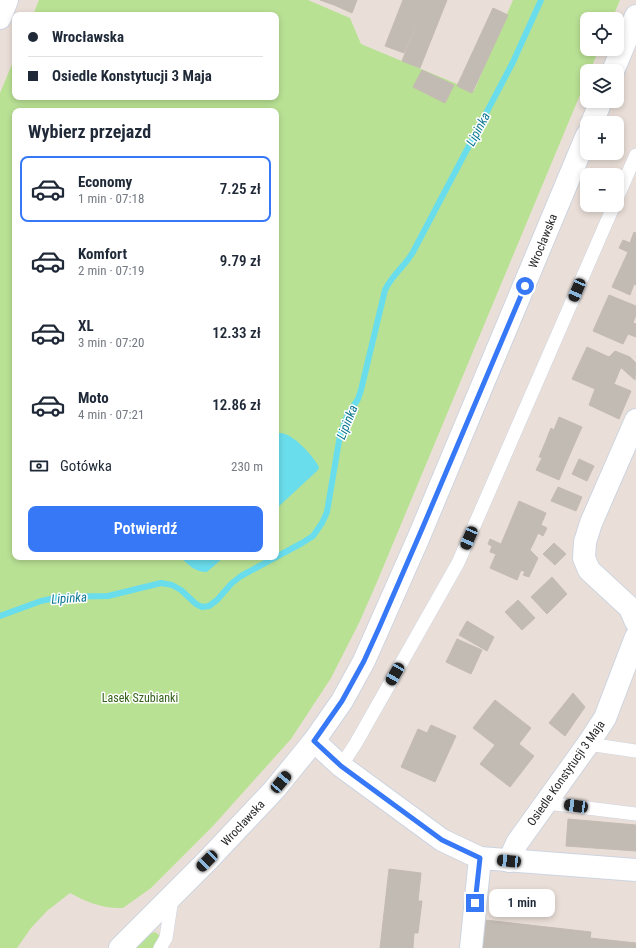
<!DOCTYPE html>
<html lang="pl">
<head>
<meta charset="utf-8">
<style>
	body { margin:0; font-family:"Roboto Condensed",sans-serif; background:#f6f6f7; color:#1f2937; height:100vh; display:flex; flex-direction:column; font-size:15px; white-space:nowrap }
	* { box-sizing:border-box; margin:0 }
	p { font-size:13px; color:#747a83 }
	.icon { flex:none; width:22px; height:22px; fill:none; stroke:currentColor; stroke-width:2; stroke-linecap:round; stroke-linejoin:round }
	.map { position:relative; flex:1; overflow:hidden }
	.details { position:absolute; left:12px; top:108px; width:267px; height:452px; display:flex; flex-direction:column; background:#fff; border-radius:8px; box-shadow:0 2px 6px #0003 }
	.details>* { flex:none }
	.banner { position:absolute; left:12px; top:12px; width:267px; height:88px; border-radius:8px; box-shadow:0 2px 6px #0003; display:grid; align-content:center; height:88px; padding:0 16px; background:#fff }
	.tools { position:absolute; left:580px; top:12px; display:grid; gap:8px }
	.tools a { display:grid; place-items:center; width:44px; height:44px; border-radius:8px; background:#fff; box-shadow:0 2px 6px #0003; font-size:20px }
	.end { position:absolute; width:18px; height:18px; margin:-9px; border:5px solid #3778f7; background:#fff; box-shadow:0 0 0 2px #fff }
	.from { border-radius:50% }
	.bubble { position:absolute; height:28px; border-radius:8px; background:#fff; box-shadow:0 2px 6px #0003; font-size:13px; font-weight:600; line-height:28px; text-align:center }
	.car { position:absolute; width:12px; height:24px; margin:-12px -6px; border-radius:5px; box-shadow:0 0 3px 1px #0007; background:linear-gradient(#222 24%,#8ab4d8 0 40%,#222 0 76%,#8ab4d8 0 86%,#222 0) }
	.banner b { display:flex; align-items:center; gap:14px; height:38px; font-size:15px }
	.banner b+b { border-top:1px solid #e0e1e3 }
	.banner i { width:10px; height:10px; background:#1f2937 }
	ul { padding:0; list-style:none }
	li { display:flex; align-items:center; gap:12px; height:66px; margin:0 8px 6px; padding:0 8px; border:2px solid transparent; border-radius:8px }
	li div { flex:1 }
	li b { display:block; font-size:15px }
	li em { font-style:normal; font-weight:600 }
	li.on { border-color:#3778f7 }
	li>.icon { width:36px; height:36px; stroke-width:1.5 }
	h2 { padding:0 16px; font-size:18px; line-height:48px }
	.pay { display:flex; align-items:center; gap:10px; height:44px; padding:0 16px; font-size:15px }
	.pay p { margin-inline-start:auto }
	.cta { display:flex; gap:8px; margin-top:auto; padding:8px 16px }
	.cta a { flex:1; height:46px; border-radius:8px; background:#3778f7; color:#fff; font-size:16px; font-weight:600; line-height:46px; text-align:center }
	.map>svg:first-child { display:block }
	.green { fill:#b9e194; fill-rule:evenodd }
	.water { fill:#6addec }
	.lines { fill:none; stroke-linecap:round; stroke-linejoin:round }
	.stream { stroke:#6addec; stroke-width:6 }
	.building { fill:#c2bbb4; stroke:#c4bbb2 }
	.service-casing { stroke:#cdd4e0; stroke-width:14 }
	.minor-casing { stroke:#cdd4e0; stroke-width:24 }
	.tertiary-casing { stroke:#cdd4e0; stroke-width:24 }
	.service { stroke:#fff; stroke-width:13 }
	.minor { stroke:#fff; stroke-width:22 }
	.tertiary { stroke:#fff; stroke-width:22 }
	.route { stroke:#3778f7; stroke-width:5 }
	.labels { text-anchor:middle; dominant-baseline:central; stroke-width:3; stroke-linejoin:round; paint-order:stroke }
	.street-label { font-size:12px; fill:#272727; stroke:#fff }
	.park-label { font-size:12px; fill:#336119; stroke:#fff }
	.water-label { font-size:13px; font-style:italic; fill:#0e7993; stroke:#fff }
</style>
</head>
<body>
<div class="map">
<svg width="636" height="948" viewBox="0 0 636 948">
	<rect width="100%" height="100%" fill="#eadfd8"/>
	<g class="green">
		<path d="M39,0H308L350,18L361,44L474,91L513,0H620L612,19H587V49H599L590,71H587V78L377,582L359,623L331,678L291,739L213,826L151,888L123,908C104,909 86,902 70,893L47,911L31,928L17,948H0V93L15,57V97H276V15H33ZM15,111H276V557H15Z"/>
		<path d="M155,932L159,935L158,940L153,948H135L149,934Z"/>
	</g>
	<g class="water">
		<path d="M280,433C293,433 313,456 319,467L318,470L276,509V434Z"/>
		<path d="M180,557H224L207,572C194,572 189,565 180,557Z"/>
	</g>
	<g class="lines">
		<path class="stream" d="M0,616L41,601L60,597L108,596L161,583L172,585L181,590L196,604L202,607L209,606L217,600L232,583L241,576L302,543L313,536L322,523L327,512L340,435L347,416L358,399L361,390L385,290C392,275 405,266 413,252L513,62L541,0"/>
	</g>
	<g class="building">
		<path d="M320,0H336L334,5Z"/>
		<path d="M336,0H357L352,13L334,5Z"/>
		<path d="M403,0H426L404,53L385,46Z"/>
		<path d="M426,0H447L420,68L402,61Z"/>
		<path d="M493,8L508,15L472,93L457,86Z"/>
		<path d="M422,70L454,85L445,103L413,87Z"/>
		<path d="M634,232L636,233V285L617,276L628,252L619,248L623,240L630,243Z"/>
		<path d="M617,276L634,284L630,295L612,287Z"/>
		<path d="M609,295L636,306V315L633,323L636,324V337L628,334L623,344L593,331Z"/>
		<path d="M587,347L609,357L621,367L614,384L631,391L619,419L589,405L595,389L572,379Z"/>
		<path d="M615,351L630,357L636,363L635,380L609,357Z"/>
		<path d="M559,417L582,427L570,454L545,443L551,428L554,430Z"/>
		<path d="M545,443L570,454L559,480L536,470L542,458L539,457Z"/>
		<path d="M579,459L594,466L587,481L572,474Z"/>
		<path d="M558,487L582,497L576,511L551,501Z"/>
		<path d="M519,501L546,513L541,525L547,528L543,536L538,533L534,542L507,530Z"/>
		<path d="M507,530L534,542L530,550L538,558L529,577L523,575L525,572L521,570L517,580L490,568L496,554L490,552L492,546L488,544L490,539L501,544Z"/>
		<path d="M554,543L566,554L555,565L543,554Z"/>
		<path d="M552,577L567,594L547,614L531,597Z"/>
		<path d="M518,600L535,618L522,630L505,612Z"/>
		<path d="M467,621L494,637L487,651L459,635Z"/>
		<path d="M457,639L482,650L471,674L446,662Z"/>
		<path d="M573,693L585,707L565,736L549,723Z"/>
		<path d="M495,700L531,728L519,744L483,715Z"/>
		<path d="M483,715L534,756L510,787L480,764L495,745L473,728Z"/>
		<path d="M431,725L456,736L435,782L401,767L418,729L427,733Z"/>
		<path d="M568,819L636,825V851L566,846Z"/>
		<path d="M389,869L421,873L418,901H422L418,933H414L413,948H380Z"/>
		<path d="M485,920L591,932L590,938L636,943V948H482Z"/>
	</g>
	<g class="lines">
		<g class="service-casing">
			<g id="service">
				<path d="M617,198L636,155"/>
				<path d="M588,744L636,751"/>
				<path d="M341,766L356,743L458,563L614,205"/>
				<path d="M547,803L636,814"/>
				<path d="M160,948L166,938L172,898"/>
			</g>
		</g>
		<g class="minor-casing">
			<g id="minor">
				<path d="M0,18L7,0"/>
				<path d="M636,420L591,523L585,542L584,558L589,570L630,608L636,622"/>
				<path d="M314,741L341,766L442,840L480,858L636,870"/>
				<path d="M509,861L517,843L588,744L605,718L636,637"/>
				<path d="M471,948L480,858"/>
			</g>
		</g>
		<g class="tertiary-casing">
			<g id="tertiary">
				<path d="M613,71L636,16"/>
				<path d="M592,123L601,101"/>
				<path d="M120,948L207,861L274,790L314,741L342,701L364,661L418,539L587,135"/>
			</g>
		</g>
		<use href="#service" class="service"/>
		<use href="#minor" class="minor"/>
		<use href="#tertiary" class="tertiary"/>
	</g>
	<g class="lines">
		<path class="route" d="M475,903L480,858L442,840L341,766L314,741L342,701L364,661L379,628L422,529L525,286"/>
	</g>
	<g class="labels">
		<g class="street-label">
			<text transform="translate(543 241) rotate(-68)">Wrocławska</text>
			<text transform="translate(566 773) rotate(-55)">Osiedle Konstytucji 3 Maja</text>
			<text transform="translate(243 823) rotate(-47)">Wrocławska</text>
		</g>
		<g class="park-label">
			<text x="140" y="698">Lasek Szubianki</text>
		</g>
		<g class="water-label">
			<text transform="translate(478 129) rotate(-62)">Lipinka</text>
			<text transform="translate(347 422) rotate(-68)">Lipinka</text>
			<text transform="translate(69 598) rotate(-4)">Lipinka</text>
		</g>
	</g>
</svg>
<div class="tools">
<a><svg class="icon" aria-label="locate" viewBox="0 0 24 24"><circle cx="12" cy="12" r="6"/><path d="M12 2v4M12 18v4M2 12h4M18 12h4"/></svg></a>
<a><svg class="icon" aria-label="layers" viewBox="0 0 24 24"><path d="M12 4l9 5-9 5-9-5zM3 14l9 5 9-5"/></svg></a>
<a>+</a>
<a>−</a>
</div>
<i class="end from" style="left:525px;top:286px"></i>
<i class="end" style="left:475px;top:903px"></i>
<div class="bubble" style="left:489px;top:889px;width:66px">1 min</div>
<i class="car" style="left:577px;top:290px;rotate:203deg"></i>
<i class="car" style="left:469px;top:538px;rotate:203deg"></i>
<i class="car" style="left:395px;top:674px;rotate:210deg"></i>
<i class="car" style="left:281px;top:782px;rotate:40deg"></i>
<i class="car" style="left:576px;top:806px;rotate:278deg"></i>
<i class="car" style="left:207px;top:861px;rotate:225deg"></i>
<i class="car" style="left:509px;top:861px;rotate:275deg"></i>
<div class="banner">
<b><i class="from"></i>Wrocławska</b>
<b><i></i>Osiedle Konstytucji 3 Maja</b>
</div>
<section class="details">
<h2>Wybierz przejazd</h2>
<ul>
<li class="on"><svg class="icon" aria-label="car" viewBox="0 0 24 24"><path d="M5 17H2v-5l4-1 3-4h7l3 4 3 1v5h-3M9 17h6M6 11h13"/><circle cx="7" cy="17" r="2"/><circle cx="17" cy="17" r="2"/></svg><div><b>Economy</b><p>1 min · 07:18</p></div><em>7.25 zł</em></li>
<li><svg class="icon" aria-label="car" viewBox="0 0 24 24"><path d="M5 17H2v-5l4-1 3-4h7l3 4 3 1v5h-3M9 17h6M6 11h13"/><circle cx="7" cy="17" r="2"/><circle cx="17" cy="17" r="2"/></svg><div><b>Komfort</b><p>2 min · 07:19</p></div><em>9.79 zł</em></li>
<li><svg class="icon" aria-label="car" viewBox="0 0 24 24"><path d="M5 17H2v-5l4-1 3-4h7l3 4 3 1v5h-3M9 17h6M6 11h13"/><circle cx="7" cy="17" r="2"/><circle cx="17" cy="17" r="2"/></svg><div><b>XL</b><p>3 min · 07:20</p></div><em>12.33 zł</em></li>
<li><svg class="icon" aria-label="car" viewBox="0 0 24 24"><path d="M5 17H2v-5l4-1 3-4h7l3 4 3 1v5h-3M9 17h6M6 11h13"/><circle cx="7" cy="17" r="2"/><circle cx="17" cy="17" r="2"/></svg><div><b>Moto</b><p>4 min · 07:21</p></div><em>12.86 zł</em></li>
</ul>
<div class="pay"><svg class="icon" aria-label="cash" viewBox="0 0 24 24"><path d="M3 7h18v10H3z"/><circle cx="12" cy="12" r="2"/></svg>Gotówka<p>230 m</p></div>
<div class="cta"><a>Potwierdź</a></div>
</section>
</div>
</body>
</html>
